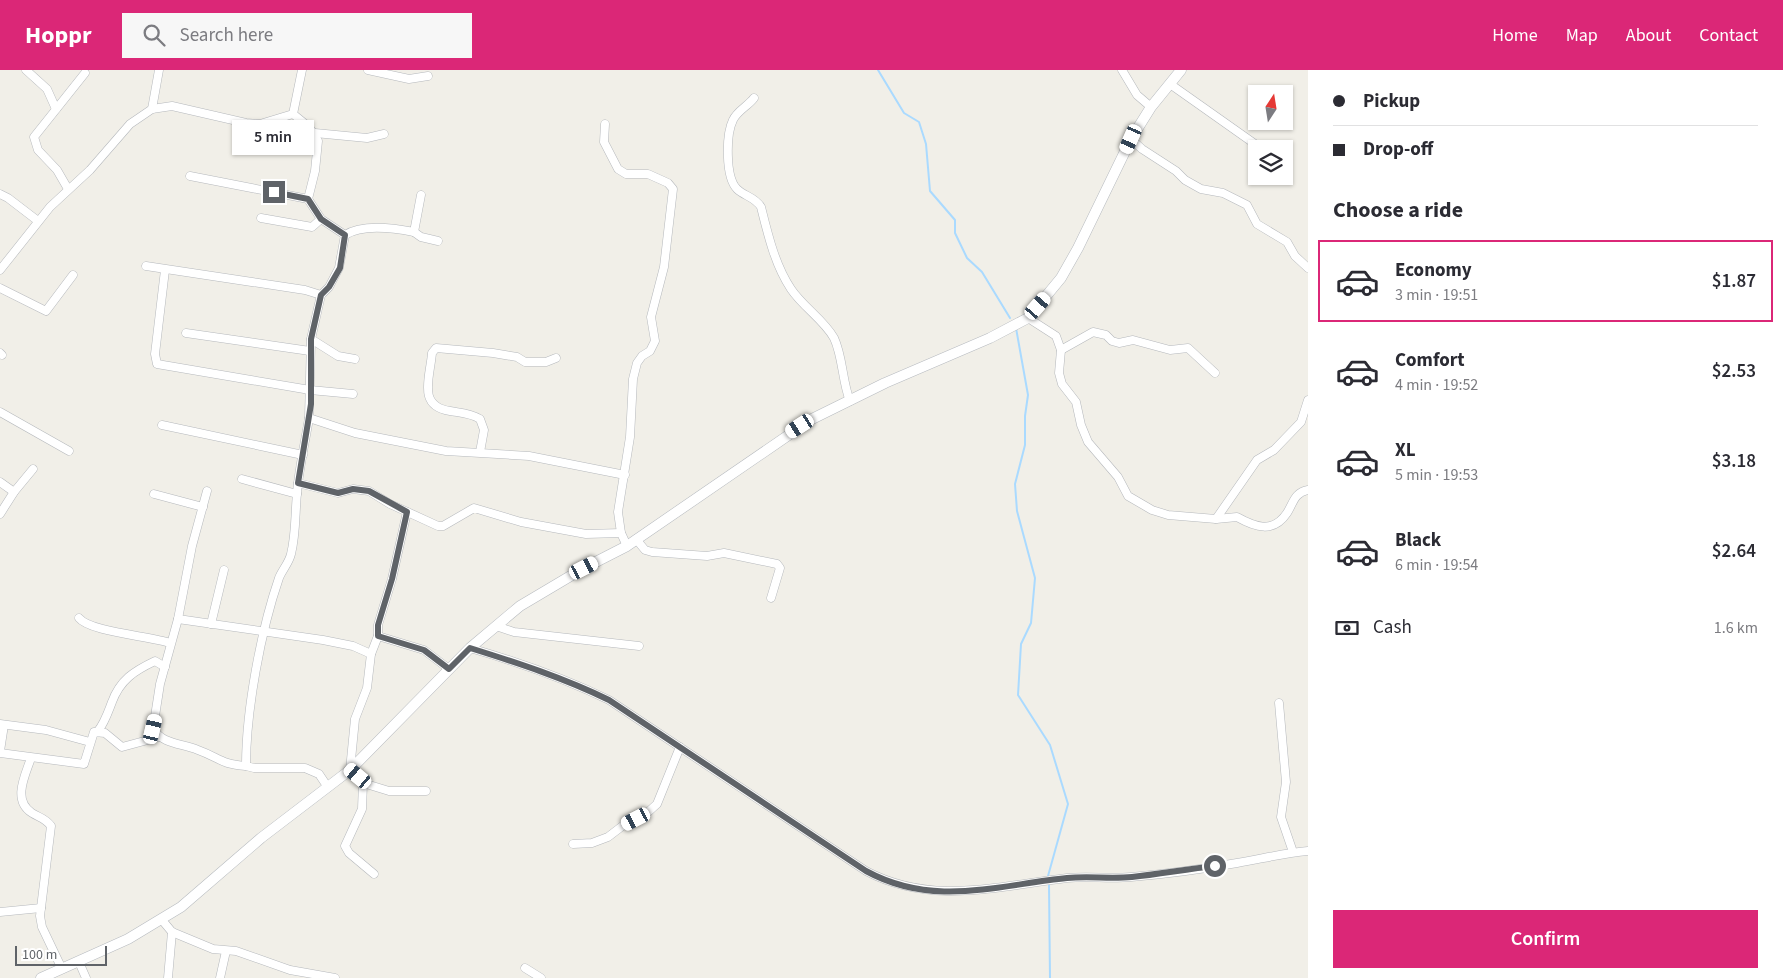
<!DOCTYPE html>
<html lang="en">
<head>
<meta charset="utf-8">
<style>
	body { margin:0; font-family:"Source Sans 3",sans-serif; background:#f7f7f7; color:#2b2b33; height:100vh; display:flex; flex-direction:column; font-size:19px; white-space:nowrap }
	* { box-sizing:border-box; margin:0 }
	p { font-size:16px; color:#7c7c81 }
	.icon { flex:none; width:28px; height:28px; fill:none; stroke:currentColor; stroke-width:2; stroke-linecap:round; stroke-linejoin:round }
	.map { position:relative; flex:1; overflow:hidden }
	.panel { display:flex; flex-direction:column; background:#fff; width:475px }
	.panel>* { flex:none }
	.banner { display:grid; align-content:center; height:110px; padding:0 25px; background:#fff }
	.needle { width:32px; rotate:12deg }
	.buttons { position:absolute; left:1248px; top:15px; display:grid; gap:10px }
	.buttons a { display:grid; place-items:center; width:45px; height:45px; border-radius:0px; background:#fff; box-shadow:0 1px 4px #0004; font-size:25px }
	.scale { position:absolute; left:15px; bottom:12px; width:92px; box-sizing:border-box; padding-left:5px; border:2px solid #5f6368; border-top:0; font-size:14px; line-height:18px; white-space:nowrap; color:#5f6368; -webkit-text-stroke:4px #fff; paint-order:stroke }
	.end { position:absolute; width:22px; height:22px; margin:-11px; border:6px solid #5f6368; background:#fff; box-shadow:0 0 0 2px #fff }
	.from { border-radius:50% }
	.bubble { position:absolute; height:35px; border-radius:0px; background:#fff; box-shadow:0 1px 4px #0004; font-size:16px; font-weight:600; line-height:35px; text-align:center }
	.car { position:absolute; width:15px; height:30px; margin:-15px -8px; border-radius:6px; box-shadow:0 0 4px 1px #0007; background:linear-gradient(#fff 24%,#345 0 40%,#fff 0 76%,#345 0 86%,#fff 0) }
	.banner b { display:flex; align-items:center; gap:18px; height:48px; font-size:19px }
	.banner b+b { border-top:1px solid #e1e1e2 }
	.banner i { width:12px; height:12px; background:#2b2b33 }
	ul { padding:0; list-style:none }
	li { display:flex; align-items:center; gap:15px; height:82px; margin:0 10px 8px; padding:0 15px; border:2px solid transparent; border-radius:0px }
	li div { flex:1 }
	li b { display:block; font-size:19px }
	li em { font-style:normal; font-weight:600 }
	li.on { border-color:#db2777 }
	li>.icon { width:45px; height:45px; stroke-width:1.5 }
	h2 { padding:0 25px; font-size:22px; line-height:60px }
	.pay { display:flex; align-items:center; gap:12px; height:55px; padding:0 25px; font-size:19px }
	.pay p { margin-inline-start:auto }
	.action { display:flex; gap:10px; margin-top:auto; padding:10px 25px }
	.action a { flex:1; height:58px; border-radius:0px; background:#db2777; color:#fff; font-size:20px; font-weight:600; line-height:58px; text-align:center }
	header { display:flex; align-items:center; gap:30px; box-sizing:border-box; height:70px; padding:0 25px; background:#db2777; color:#fff }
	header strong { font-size:24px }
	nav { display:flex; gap:28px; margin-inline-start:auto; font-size:18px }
	.search { width:350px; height:45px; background:#f7f7f7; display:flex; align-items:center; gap:12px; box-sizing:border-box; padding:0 18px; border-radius:0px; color:#7c7c81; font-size:19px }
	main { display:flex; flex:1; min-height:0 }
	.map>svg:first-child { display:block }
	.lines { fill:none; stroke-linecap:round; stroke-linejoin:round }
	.stream { stroke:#aadaff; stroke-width:2 }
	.street-casing { stroke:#b5b8bc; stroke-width:9 }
	.secondary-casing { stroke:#b6babf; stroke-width:11 }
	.street { stroke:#fff; stroke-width:8 }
	.secondary { stroke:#fff; stroke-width:10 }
	.route { stroke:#5f6368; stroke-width:6 }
</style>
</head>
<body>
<header>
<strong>Hoppr</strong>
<div class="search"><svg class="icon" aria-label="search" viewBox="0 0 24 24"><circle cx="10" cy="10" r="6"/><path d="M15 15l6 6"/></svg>Search here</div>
<nav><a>Home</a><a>Map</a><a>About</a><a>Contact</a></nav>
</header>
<main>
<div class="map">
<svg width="1308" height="908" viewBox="0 0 1308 908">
	<rect width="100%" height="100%" fill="#f1efe8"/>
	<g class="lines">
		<g class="stream">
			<path d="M878,0L904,43L919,52L926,74L930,121L955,150V163L967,188L982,202L1010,248"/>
			<path d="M1016,258L1028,325L1025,346V375L1015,414L1017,441L1035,508L1031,553L1021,574L1018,625L1050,675L1068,734L1048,806"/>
			<path d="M1049,815L1050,908"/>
		</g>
		<g class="street-casing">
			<g id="street">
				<path d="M26,0L47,19L56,39"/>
				<path d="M302,0L293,44L309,57L318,71L315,101L308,129"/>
				<path d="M368,0L409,9L428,6"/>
				<path d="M1122,0L1137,25L1151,37"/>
				<path d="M1170,14L1262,79"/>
				<path d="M754,28C748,36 737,41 733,50C726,64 725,107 737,119C744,126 755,127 761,137C768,165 775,195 791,219C803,237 824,250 834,268C843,287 842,311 850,331"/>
				<path d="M152,39L159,0"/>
				<path d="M605,54L604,72L618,99L626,104H648L668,113L673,119L664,197L651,247L655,271L650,281L642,286L637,293L633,309L630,367L618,442L621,463L627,476"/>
				<path d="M315,63L367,68L384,64"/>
				<path d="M1131,69L1142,79L1176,101L1185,110L1201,119L1223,123L1247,135L1257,154L1287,172L1295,186L1308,198"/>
				<path d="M1284,94L1286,96"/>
				<path d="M190,106L308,129L321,149L345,165"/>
				<path d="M68,119L57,100L38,80L34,67L85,3"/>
				<path d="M0,124L8,128L38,151"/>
				<path d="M261,148L312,157L321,149"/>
				<path d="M414,162L421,167L438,171"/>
				<path d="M345,165L339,198L329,217L321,225L311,269L309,348L355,363L446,381L529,386L625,405"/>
				<path d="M345,165C362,154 394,158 414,162L421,125"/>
				<path d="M146,196L305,220L321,225"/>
				<path d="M0,200L50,137L90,100L130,54L152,39L172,36L246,53L260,54L293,44"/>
				<path d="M165,200L155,284L157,294L310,320L353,324"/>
				<path d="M0,218L46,241L73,205"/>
				<path d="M1028,248L1056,266L1061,280L1059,303L1062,314L1076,332L1081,355L1088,372L1118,407L1128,426L1152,440L1168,445L1216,449L1237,447C1255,457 1273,464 1287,443C1294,432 1294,423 1308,420"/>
				<path d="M186,263L310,281"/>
				<path d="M311,269L338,286L355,289"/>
				<path d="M1061,280L1093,262L1106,265L1112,271L1119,273L1133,270L1170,280L1188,278L1215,303"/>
				<path d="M0,283L2,285"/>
				<path d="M0,342L69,381"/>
				<path d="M309,348C305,373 299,398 297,423C295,444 296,464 291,484C289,493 282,500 279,508C261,560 246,640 246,696L254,698H305L319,704L327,716"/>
				<path d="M162,355L303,385"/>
				<path d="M480,382L484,360L480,349C470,343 461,343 450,341C417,336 430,308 432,283L436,278L493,283L517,287L525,292H546L556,288"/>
				<path d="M242,409L297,424"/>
				<path d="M0,412L14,422"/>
				<path d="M298,413L338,423L353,419L369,421L390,434L438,456H443L474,438L521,452L586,464L621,463"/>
				<path d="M154,424L203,437"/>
				<path d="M407,442L392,509L378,555V566L424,580L449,599"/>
				<path d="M0,444L14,422L33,399"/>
				<path d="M1216,449L1257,390L1274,380L1301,352L1308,330"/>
				<path d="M636,469L645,480L652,482L707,486L724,483L777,494L780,498L771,528"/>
				<path d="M79,548C90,562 150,566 170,573"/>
				<path d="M178,549L192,476L207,421"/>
				<path d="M211,554L224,500"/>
				<path d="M496,556L514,562L639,576"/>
				<path d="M470,578C518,592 564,608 609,630L866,801C932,836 998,816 1067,808C1088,806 1110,809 1131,807C1166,804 1203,799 1237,793C1261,789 1284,783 1308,781"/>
				<path d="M1279,633L1286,712L1281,747L1293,782"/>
				<path d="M0,654L46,660L90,672"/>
				<path d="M98,661C105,652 108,642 112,632C120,610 134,601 155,591L165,597"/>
				<path d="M0,681L4,655"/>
				<path d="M0,683L84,694L94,662L105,663L122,677L159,667"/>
				<path d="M31,688C25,706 12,730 32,743C40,748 45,748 51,756L40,846L42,857L62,899"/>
				<path d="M246,696C220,694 220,688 198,680C181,673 164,675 153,659L160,614L178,549L323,570L353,576L371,584"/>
				<path d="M363,713L389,721H426"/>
				<path d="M573,774L592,773L608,767L625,754L647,743L657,734L680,677"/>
				<path d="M374,804L349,783L345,776L362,739L363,713L350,700L355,649L367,618L371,584L378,566"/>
				<path d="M0,842L41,838"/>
				<path d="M162,850L172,862L213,879L236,881L290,900L335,908"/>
				<path d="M79,892L86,908"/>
				<path d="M525,898L541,908"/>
				<path d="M168,908L172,862"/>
				<path d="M220,908L226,881"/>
			</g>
		</g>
		<g class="secondary-casing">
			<path id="secondary" d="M41,908L128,869L181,837L261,768L350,700L470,578L520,536L584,498L627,476L812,349L885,313L990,268L1028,248L1061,208L1078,178L1131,69L1151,37L1181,0"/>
		</g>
		<use href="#street" class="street"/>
		<use href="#secondary" class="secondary"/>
	</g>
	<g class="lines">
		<path class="route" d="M274,122L308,129L321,149L345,165L340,198L329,217L321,225L311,269V334L298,413L338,423L353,419L369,421L407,442L392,509L378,555V566L424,580L449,599L470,578C518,593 564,608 609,630L866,801C934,838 997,815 1067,808C1089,806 1110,809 1132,807C1160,804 1187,799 1215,796"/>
	</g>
</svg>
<div class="buttons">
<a><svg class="needle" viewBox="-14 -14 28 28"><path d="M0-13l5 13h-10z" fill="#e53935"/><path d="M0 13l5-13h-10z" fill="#7c7c81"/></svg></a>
<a><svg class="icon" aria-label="layers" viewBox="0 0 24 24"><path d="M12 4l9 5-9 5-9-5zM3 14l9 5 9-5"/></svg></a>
</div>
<div class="scale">100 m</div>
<i class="end from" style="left:1215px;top:796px"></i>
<i class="end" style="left:274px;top:122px"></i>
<div class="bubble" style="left:232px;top:50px;width:82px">5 min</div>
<i class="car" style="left:1131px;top:69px;rotate:204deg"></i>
<i class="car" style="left:1038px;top:236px;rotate:41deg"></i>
<i class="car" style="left:800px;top:356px;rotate:237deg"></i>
<i class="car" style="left:584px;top:498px;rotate:63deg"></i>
<i class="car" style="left:153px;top:659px;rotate:13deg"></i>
<i class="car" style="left:358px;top:706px;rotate:310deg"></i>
<i class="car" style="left:636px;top:749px;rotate:243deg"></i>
</div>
<section class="panel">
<div class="banner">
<b><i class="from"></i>Pickup</b>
<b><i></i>Drop-off</b>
</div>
<h2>Choose a ride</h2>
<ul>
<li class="on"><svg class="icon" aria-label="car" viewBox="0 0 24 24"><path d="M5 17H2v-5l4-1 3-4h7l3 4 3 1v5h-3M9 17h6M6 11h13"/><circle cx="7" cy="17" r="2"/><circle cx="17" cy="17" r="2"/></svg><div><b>Economy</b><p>3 min · 19:51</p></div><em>$1.87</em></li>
<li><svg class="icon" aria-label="car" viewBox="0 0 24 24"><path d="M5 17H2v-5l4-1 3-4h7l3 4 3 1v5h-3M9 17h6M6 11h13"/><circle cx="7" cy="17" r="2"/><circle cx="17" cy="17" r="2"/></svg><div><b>Comfort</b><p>4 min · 19:52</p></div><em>$2.53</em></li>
<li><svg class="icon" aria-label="car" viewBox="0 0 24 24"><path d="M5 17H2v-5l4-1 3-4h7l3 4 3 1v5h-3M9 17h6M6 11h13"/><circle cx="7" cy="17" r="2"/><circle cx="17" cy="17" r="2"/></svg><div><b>XL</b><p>5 min · 19:53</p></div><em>$3.18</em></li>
<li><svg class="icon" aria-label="car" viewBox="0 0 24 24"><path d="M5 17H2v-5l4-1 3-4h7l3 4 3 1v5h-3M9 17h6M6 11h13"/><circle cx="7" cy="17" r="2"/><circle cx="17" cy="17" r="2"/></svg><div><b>Black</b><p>6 min · 19:54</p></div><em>$2.64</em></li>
</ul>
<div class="pay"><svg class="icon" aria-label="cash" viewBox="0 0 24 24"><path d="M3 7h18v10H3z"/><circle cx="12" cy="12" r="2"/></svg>Cash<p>1.6 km</p></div>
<div class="action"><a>Confirm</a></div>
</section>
</main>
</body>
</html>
